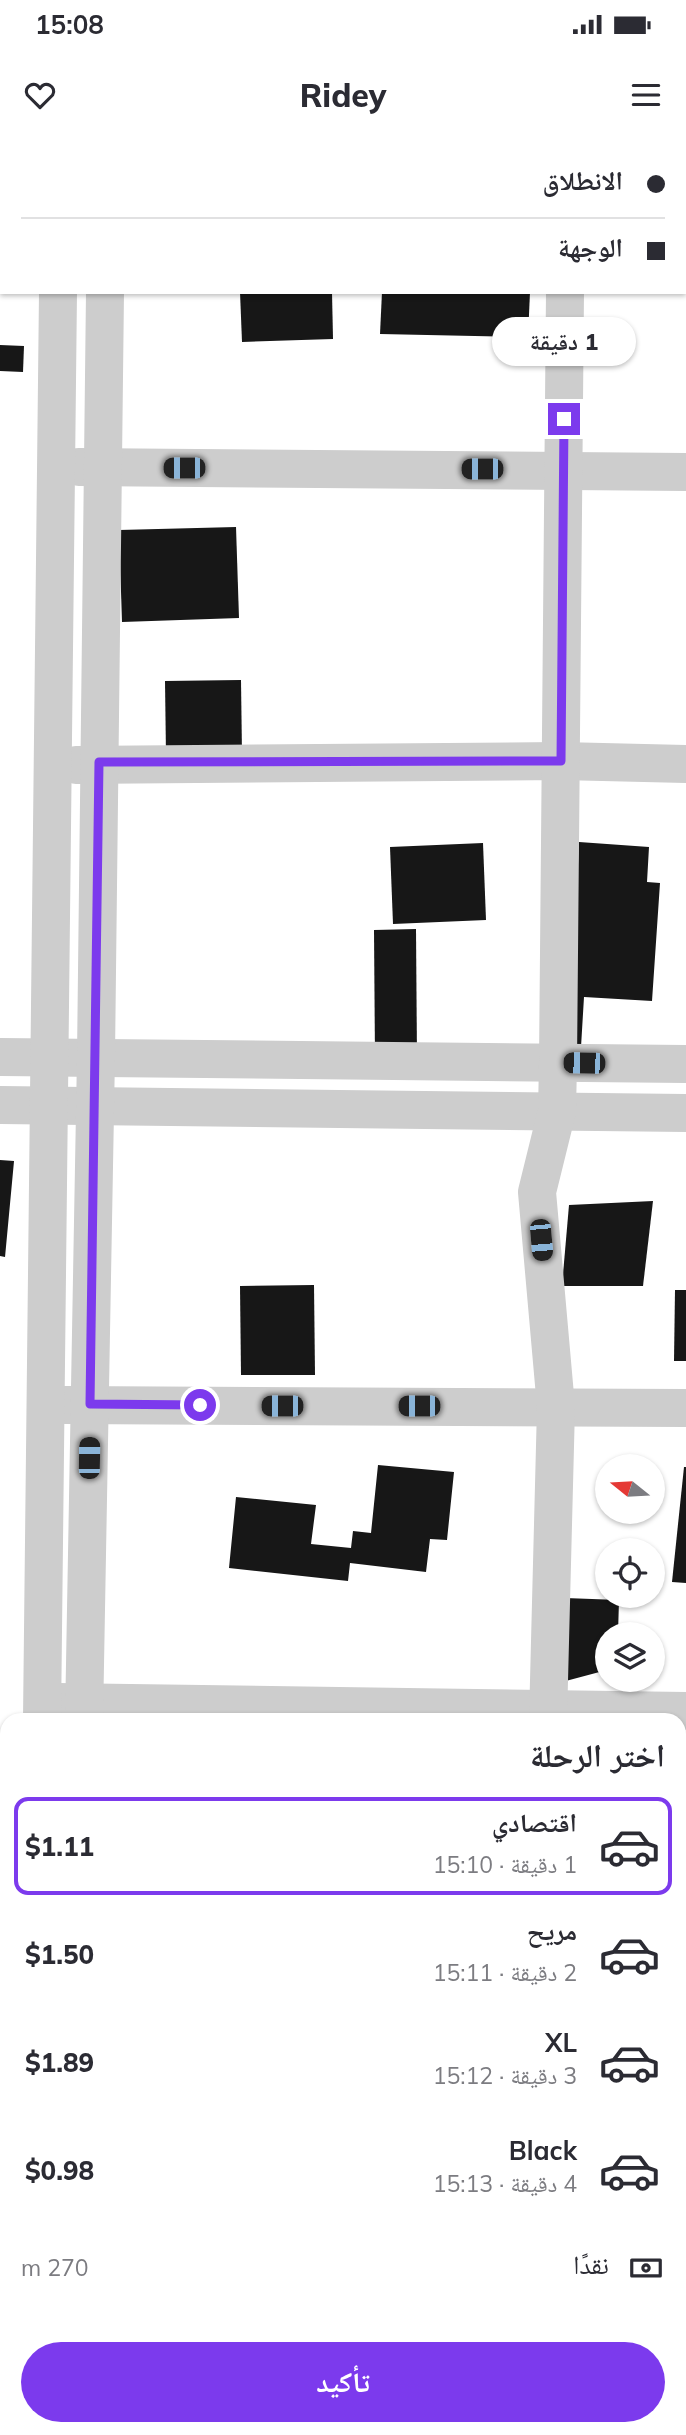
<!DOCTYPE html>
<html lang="ar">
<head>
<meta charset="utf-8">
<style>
	body { margin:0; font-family:Mulish,"Noto Naskh Arabic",sans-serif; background:#f7f7f7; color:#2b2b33; direction:rtl; height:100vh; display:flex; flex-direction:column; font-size:26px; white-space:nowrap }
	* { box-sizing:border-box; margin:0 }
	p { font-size:23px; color:#7c7c81 }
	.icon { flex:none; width:38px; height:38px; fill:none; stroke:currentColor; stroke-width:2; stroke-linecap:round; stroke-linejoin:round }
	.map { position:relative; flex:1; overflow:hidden; direction:ltr }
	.details { position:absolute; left:0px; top:1573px; width:686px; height:723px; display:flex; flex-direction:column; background:#fff; border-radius:21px 21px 0 0; box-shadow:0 2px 5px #0004; direction:rtl }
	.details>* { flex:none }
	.top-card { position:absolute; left:0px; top:0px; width:686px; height:154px; box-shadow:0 2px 5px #0004; direction:rtl; display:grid; align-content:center; height:154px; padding:0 21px; background:#fff }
	.needle { width:46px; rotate:288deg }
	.buttons { position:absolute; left:595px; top:1314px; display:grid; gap:14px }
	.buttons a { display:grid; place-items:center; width:70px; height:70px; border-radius:50%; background:#fff; box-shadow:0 2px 5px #0004; font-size:35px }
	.end { position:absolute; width:32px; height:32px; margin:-16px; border:9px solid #7c3aed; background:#fff; box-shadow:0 0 0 4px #fff }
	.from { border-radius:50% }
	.bubble { position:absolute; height:49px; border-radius:24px; background:#fff; box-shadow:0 2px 5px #0004; font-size:23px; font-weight:800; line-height:49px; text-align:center; direction:rtl }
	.car { position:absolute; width:21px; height:42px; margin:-21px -10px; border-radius:9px; box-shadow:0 0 5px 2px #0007; background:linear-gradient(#222 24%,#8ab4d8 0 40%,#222 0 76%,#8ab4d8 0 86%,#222 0) }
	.top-card b { display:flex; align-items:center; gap:24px; height:66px; font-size:26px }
	.top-card b+b { border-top:2px solid #e1e1e2 }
	.top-card i { width:18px; height:18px; background:#2b2b33 }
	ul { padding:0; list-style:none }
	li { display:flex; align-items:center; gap:21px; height:98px; margin:0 14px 10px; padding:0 7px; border:4px solid transparent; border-radius:14px }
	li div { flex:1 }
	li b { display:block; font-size:26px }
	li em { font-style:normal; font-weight:800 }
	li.active { border-color:#7c3aed }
	li>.icon { width:63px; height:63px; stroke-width:1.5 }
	h2 { padding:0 21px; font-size:32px; line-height:84px }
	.pay { display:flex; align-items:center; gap:18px; height:77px; padding:0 21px; font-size:26px }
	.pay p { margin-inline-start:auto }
	.action { display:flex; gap:14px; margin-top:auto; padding:14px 21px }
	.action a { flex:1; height:80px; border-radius:42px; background:#7c3aed; color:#fff; font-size:28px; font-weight:800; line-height:80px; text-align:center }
	.status { display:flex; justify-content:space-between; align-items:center; height:49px; padding:0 35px; background:#fff; direction:ltr }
	.status svg { height:19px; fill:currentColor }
	header { display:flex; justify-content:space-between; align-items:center; height:91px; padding:0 21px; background:#fff; font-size:32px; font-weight:800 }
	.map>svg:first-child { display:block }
	.building { fill:#171717 }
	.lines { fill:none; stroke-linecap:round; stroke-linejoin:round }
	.minor { stroke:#cdcdcd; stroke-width:38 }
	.route { stroke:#7c3aed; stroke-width:9 }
</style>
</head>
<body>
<div class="status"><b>15:08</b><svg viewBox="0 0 49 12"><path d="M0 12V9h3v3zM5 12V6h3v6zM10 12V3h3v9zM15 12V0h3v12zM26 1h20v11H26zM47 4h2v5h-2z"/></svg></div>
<header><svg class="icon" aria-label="menu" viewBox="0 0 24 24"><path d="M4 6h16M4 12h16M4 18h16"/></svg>Ridey<svg class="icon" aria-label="heart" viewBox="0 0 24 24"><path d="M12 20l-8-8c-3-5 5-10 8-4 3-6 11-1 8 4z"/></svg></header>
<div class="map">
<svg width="686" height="2295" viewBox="0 0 686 2295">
	<rect width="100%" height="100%" fill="#fff"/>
	<g class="building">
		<path d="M240,152H332L333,199L242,202Z"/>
		<path d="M382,152H530L528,197L380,194Z"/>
		<path d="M0,205L24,206L23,232L0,231Z"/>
		<path d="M236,387L239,478L122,482L119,390Z"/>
		<path d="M241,540L242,615L166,616L165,541Z"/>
		<path d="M579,702L649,707L647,742L660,743L652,861L584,857L581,907L570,904Z"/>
		<path d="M483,703L486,780L393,784L390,707Z"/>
		<path d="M416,789L417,919H375L374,790Z"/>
		<path d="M0,1020L14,1021L5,1117L0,1116Z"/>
		<path d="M653,1061L643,1146H562L569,1065Z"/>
		<path d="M314,1145L315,1235H241L240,1146Z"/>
		<path d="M675,1150H686V1221H674Z"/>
		<path d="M378,1325L454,1332L447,1400L430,1399L426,1432L350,1423L348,1441L229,1428L236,1357L316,1365L311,1404L351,1408L353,1391L371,1393Z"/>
		<path d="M684,1327H686V1443L672,1442Z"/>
		<path d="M565,1458L619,1460L618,1494H607V1530L562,1542Z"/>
		<rect x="0" y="1741" width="7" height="29"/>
		<path d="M681,1929H686V1976H682Z"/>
		<path d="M679,2250H684V2295H650V2289H679Z"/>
	</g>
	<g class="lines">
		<g class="minor">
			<path d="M60,2V0"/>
			<path d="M107,2V0"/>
			<path d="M567,2V0"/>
			<path d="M684,38H686"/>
			<path d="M79,327L686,332"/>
			<path d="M76,625L561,621L686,624"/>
			<path d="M0,917L686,924"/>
			<path d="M0,965L686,973"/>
			<path d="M65,1265L686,1268"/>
			<path d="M58,1562L686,1571"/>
			<path d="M42,1580L58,152"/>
			<path d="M84,1580L96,916L105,152"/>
			<path d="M548,1580L556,1267L537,1052L557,971L558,923L565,152"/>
			<path d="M0,1851H7"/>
			<path d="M679,1862H686"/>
			<path d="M679,2119H686"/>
			<path d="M34,2295V2289"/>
			<path d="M70,2295V2289"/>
			<path d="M534,2295V2289"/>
		</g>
	</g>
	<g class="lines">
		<path class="route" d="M200,1265L90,1264L99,622L561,621L564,279"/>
	</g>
</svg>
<div class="buttons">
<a><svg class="needle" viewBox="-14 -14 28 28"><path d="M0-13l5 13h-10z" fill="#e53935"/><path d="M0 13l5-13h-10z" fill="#7c7c81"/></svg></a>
<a><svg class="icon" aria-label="locate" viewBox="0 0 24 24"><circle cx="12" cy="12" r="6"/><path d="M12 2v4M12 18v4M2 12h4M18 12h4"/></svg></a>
<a><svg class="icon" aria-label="layers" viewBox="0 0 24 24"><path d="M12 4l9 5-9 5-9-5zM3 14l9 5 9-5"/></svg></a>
</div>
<i class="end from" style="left:200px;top:1265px"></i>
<i class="end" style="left:564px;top:279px"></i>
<div class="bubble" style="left:492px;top:177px;width:144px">1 دقيقة</div>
<i class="car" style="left:184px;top:328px;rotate:270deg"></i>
<i class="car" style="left:482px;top:329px;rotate:270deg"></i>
<i class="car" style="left:584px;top:923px;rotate:271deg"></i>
<i class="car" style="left:541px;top:1100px;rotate:175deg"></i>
<i class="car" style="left:282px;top:1266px;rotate:270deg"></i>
<i class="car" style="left:419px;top:1266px;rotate:270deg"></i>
<i class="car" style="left:89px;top:1318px;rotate:1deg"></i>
<div class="top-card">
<b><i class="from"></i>الانطلاق</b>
<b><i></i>الوجهة</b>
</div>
<section class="details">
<h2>اختر الرحلة</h2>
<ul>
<li class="active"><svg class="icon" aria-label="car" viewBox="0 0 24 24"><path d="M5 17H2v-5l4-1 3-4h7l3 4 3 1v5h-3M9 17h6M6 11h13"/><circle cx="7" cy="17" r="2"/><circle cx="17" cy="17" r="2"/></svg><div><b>اقتصادي</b><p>1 دقيقة · 15:10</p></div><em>$1.11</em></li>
<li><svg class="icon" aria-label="car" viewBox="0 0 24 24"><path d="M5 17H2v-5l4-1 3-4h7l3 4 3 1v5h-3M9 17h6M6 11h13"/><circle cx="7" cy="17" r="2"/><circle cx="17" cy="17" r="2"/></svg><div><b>مريح</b><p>2 دقيقة · 15:11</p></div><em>$1.50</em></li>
<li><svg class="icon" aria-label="car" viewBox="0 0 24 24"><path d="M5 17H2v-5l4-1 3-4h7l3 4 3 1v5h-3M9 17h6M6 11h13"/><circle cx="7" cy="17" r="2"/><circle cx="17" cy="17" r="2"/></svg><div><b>XL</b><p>3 دقيقة · 15:12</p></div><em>$1.89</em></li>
<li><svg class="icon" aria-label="car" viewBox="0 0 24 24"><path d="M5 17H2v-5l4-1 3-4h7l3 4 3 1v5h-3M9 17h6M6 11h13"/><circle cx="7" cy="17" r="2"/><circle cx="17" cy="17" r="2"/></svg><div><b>Black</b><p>4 دقيقة · 15:13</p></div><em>$0.98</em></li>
</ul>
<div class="pay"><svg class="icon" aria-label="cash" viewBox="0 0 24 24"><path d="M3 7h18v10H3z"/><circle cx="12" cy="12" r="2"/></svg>نقدًا<p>270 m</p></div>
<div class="action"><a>تأكيد</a></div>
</section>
</div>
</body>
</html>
